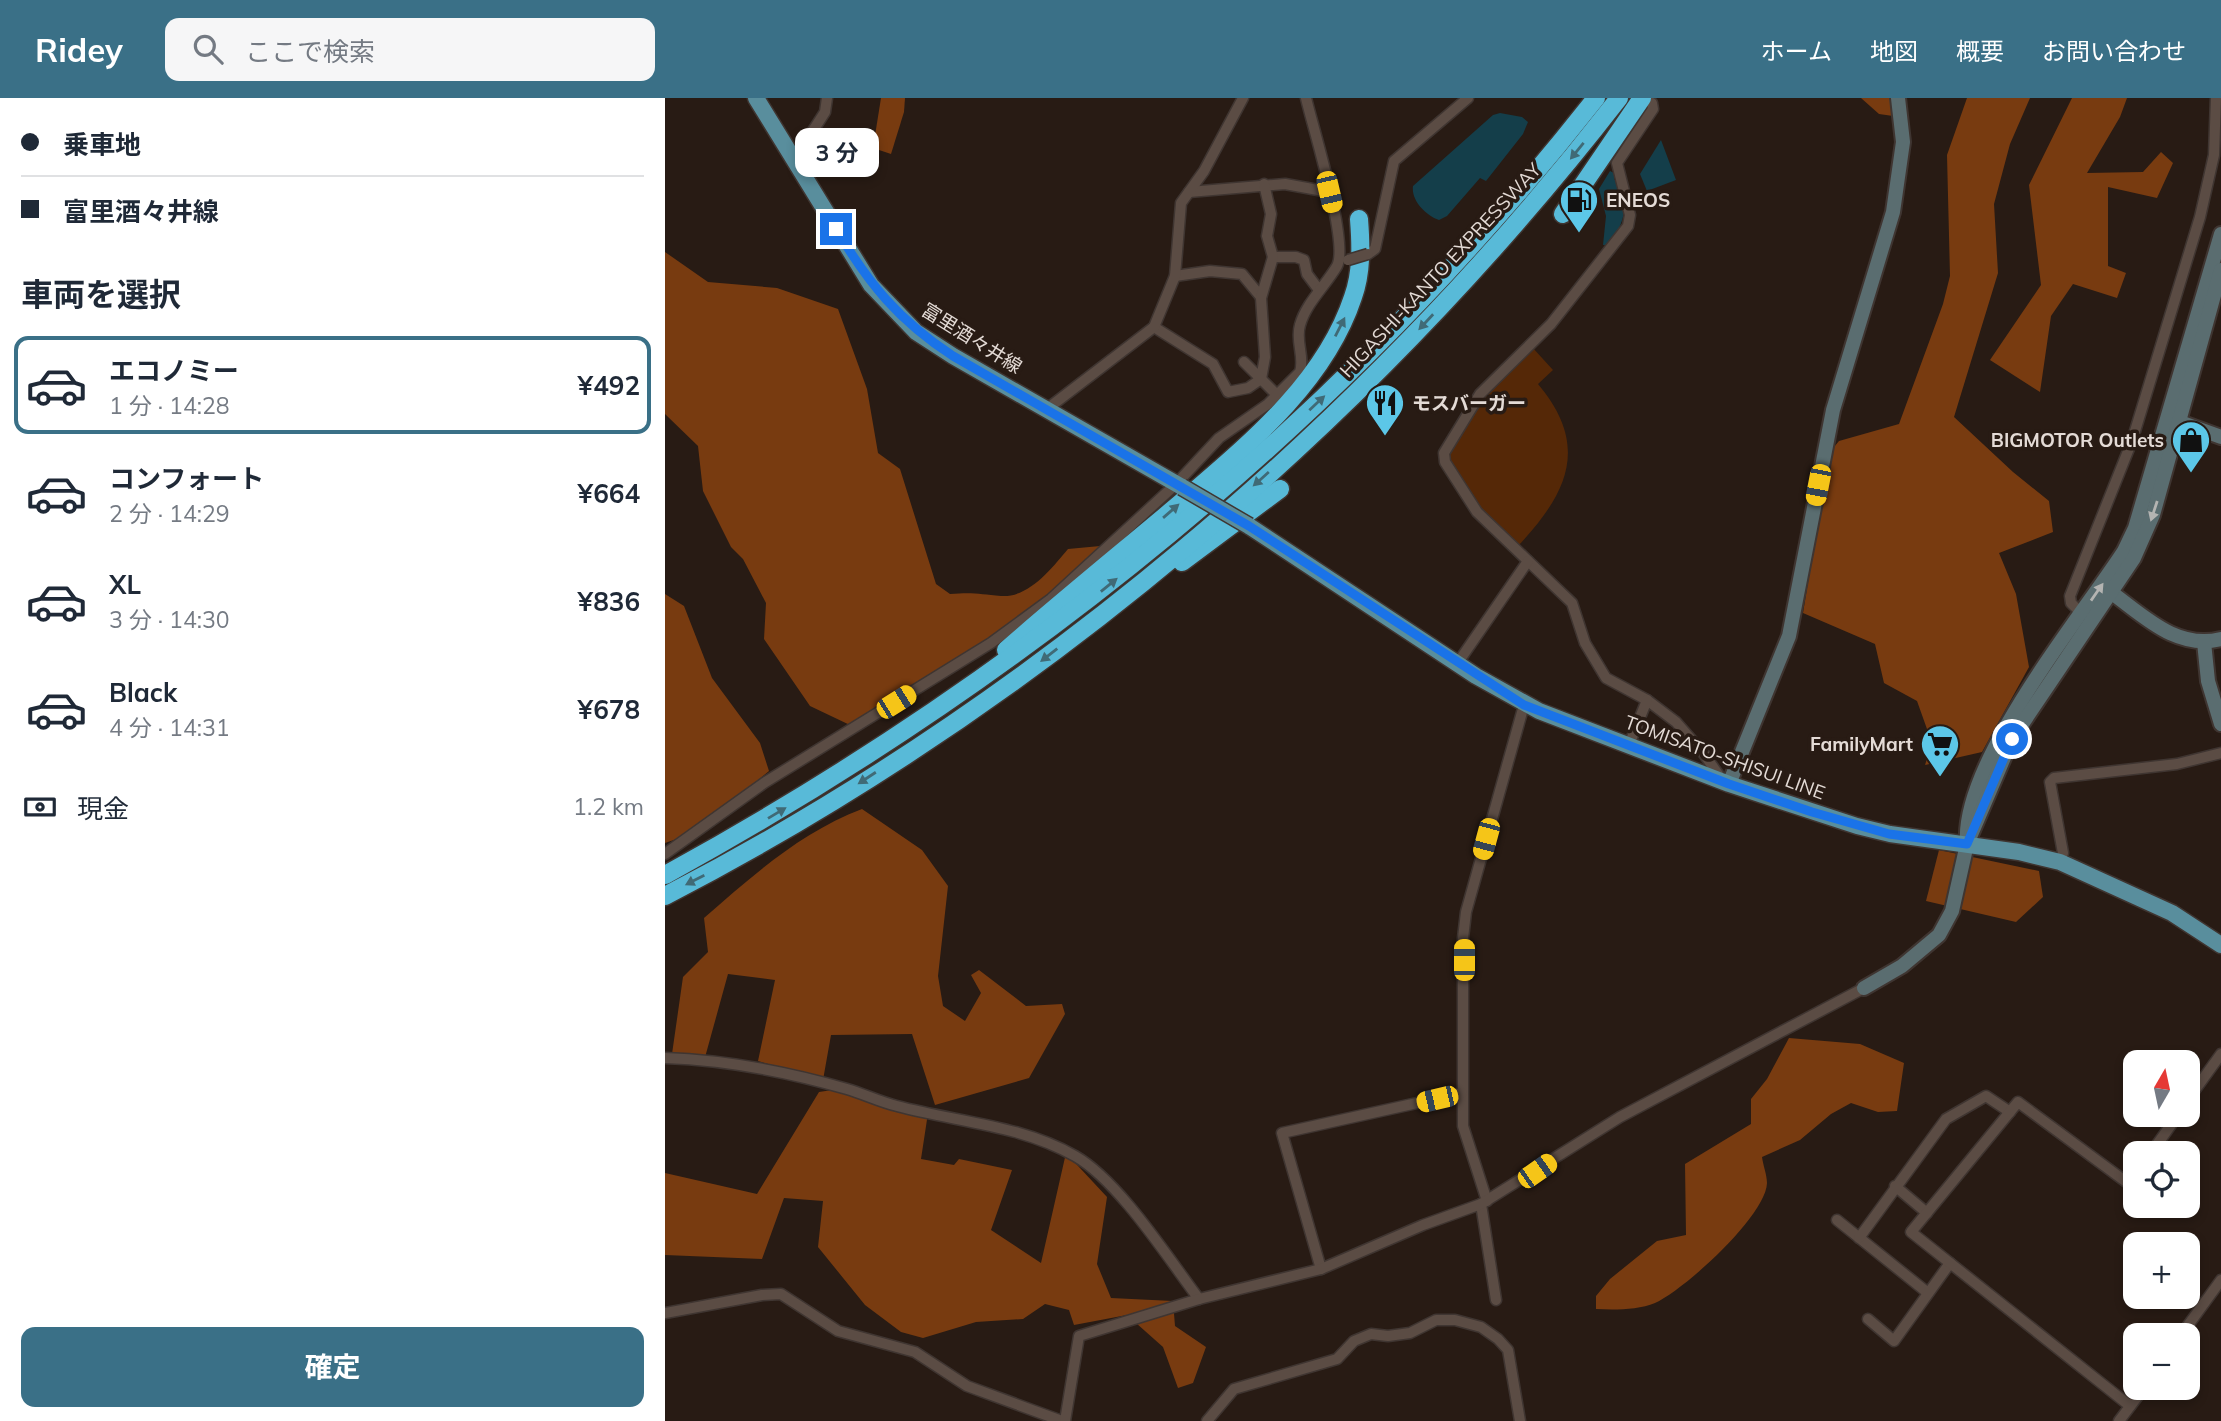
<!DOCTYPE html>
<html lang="ja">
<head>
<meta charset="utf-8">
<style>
	body { margin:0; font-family:Mulish,"Noto Sans JP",sans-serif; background:#f6f6f7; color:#1f2937; height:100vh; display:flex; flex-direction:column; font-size:26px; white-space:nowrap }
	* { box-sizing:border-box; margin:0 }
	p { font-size:23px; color:#747a83 }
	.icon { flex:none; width:38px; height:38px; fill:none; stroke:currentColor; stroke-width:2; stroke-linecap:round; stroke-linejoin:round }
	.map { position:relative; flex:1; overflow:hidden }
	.details { display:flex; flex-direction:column; background:#fff; width:665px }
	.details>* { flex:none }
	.hud { display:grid; align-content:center; height:154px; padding:0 21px; background:#fff }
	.needle { width:46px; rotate:9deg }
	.fabs { position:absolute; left:1458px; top:952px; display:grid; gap:14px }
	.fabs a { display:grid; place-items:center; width:77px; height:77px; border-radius:14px; background:#fff; box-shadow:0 4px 10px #0003; font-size:35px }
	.end { position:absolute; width:32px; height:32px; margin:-16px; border:9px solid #1a73e8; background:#fff; box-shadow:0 0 0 4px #fff }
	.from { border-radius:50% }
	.bubble { position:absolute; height:49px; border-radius:14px; background:#fff; box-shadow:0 4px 10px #0003; font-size:23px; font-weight:700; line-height:49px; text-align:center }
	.car { position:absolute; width:21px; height:42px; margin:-21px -10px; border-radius:9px; box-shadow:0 0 5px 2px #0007; background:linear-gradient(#f5c518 24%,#345 0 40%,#f5c518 0 76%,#345 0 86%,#f5c518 0) }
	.hud b { display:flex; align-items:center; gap:24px; height:66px; font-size:26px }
	.hud b+b { border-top:2px solid #e0e1e3 }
	.hud i { width:18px; height:18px; background:#1f2937 }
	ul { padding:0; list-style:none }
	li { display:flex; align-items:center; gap:21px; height:98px; margin:0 14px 10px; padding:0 7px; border:4px solid transparent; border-radius:14px }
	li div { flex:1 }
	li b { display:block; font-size:26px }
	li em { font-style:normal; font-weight:700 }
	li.current { border-color:#3a7087 }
	li>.icon { width:63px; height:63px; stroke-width:1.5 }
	h2 { padding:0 21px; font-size:32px; line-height:84px }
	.pay { display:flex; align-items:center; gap:18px; height:77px; padding:0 21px; font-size:26px }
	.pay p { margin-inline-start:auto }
	.button { display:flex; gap:14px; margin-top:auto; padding:14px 21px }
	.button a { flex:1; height:80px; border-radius:14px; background:#3a7087; color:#fff; font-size:28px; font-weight:700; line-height:80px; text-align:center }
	header { display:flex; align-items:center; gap:42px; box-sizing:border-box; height:98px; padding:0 35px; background:#3a7087; color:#fff }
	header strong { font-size:33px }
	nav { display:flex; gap:38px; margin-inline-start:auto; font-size:24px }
	.search { width:490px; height:63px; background:#f6f6f7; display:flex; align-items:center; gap:18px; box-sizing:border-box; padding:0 24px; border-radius:14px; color:#747a83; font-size:26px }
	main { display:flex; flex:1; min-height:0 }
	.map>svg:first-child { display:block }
	.green { fill:#552807 }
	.forest { fill:#783b10 }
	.water { fill:#143e4a }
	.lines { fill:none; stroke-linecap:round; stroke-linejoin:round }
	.street-casing { stroke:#3f3531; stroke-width:13 }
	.secondary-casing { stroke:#3f3531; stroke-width:18 }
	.primary-casing { stroke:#3f3531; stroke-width:19 }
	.highway-casing { stroke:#3f3531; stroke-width:21 }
	.street { stroke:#5b4c44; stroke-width:10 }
	.secondary { stroke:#5a6d70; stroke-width:14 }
	.primary { stroke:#598e9d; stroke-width:16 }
	.highway { stroke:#58bad8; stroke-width:18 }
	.street-bridge-casing { stroke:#3f3531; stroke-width:13; stroke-linecap:butt }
	.primary-bridge-casing { stroke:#3f3531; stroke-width:19; stroke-linecap:butt }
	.street-bridge { stroke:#5b4c44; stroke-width:10 }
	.primary-bridge { stroke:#598e9d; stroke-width:16 }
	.oneway { fill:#406a76 }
	.oneway2 { fill:#b4b4b2 }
	.route { stroke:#1a73e8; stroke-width:9 }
	.labels { text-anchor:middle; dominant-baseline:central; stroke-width:7; stroke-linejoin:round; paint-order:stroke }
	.poi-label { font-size:19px; font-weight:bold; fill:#e4dbd6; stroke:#281b14; text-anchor:start }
	.street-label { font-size:19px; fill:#e4dbd6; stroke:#281b14 }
</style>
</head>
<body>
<header>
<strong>Ridey</strong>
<div class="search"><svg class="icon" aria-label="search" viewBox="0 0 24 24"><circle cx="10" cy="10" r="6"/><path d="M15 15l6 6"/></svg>ここで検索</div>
<nav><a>ホーム</a><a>地図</a><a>概要</a><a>お問い合わせ</a></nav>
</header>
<main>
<section class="details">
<div class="hud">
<b><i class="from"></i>乗車地</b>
<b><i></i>富里酒々井線</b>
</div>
<h2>車両を選択</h2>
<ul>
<li class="current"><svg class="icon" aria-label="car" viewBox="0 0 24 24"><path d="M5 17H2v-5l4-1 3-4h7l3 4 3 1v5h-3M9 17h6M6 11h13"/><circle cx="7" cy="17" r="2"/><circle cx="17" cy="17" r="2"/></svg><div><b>エコノミー</b><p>1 分 · 14:28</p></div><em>¥492</em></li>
<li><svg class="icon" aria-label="car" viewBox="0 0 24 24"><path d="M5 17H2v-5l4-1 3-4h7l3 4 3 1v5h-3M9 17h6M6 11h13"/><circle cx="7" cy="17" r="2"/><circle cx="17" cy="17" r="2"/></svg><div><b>コンフォート</b><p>2 分 · 14:29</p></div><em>¥664</em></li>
<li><svg class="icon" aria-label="car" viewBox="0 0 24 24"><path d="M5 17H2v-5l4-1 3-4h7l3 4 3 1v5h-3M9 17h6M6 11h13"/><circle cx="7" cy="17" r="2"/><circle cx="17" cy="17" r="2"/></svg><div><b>XL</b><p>3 分 · 14:30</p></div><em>¥836</em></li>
<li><svg class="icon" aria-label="car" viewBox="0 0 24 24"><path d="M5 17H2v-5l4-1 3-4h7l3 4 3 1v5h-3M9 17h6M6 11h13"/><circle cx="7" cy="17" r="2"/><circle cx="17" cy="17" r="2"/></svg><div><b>Black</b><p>4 分 · 14:31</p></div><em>¥678</em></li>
</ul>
<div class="pay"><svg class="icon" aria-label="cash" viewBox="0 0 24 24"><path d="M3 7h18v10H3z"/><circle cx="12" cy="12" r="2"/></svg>現金<p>1.2 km</p></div>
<div class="button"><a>確定</a></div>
</section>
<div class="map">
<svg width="1556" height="1323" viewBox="0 0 1556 1323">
	<rect width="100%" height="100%" fill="#281b14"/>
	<path class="green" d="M867,249L888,272L873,286C926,349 902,396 852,449C833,430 782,382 783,354C784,329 848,267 867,249Z"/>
	<g class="forest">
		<path d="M216,0H240L239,14L226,56L208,50Z"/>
		<path d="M1196,0H1226L1228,18L1214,16Z"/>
		<path d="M1302,0H1365L1345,46L1329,106L1333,175L1289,319L1348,374L1384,403L1388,434L1334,455L1351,496L1364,569L1317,654L1260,667L1267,645L1252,603L1219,585L1210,546L1138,515L1164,355L1174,343L1234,326L1278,206L1285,178L1282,57Z"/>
		<path d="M1407,0H1462L1455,19L1422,75L1478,74L1496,54L1508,65L1492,100L1443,89V168L1461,175L1452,200L1408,186L1386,218L1375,294L1325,262L1376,187L1364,87Z"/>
		<path d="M0,154L43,184L112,190L173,211L202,291L213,355L235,371L271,486L285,496C308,494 315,496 336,498C364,500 387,470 403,451L446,447L348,534L187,628L145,608L99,541L101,505L78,461L66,449L38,393L33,348L0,316Z"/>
		<path d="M0,496L19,508L47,580L95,645L104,673L29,735L0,745Z"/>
		<path d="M197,711L257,752L283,788L273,878L278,908L300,923L316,895L306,877L314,872L361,908L397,906L400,916L364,980L270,1007L247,936L166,937L158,982L93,963L110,882L63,876L39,963L7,956L18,879L43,854L39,820C87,778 136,734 197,711Z"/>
		<path d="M1274,752L1374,773L1378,799L1351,824L1261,803Z"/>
		<path d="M1124,940L1195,946L1239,965L1232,1013L1213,1014L1186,1005L1166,1016L1135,1042L1097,1059C1098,1067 1102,1077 1102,1085C1101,1118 1019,1192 990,1205C973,1212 949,1212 931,1211V1198L945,1181L992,1143L1021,1137L1020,1066L1086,1026V1001L1102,981Z"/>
		<path d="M174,991L263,1015L256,1061L289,1067L294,1061L347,1072L326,1132L376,1165L401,1055L442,1099L432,1166L446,1200L508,1203L510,1228L541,1249L528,1285L513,1290L498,1249L462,1217L409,1227L404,1212L380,1206L358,1221L311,1224L258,1240L236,1234L200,1207L153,1149L158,1103L119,1100L97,1161L0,1157V1075L92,1096L154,994Z"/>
	</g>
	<g class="water">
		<path d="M835,15L857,19L863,24L858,36L821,83L815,80L782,118L774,122C760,117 746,102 748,88L828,17Z"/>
		<path d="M996,42L1011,82L982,93L975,76Z"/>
		<path d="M945,73L951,76L949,81C969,99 958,128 944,147H938L941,118L934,91Z"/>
	</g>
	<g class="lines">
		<g class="street-casing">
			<g id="street">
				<path d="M987,5L988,11L952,65L965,117L963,128L886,226L815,296L779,355L780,364L812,414L907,505L920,545L941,580L982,602L1011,624L1039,656L1053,676V681"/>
				<path d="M129,62L160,14L162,0"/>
				<path d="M524,94L620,86L664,94"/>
				<path d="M703,156L710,151L729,63L803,0"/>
				<path d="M608,159H631L639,162L642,176L654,192"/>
				<path d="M510,178L545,173L577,176L596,199"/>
				<path d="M489,229L548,266L563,294L583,290L596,281L600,259L596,200L608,159L602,138L606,116L599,86"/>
				<path d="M579,264L612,297"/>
				<path d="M382,311L489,229L510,178L516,105L539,73L578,0"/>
				<path d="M1416,515L1406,505L1405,498L1467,343L1535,119L1549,57L1551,0"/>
				<path d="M792,566L863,463"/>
				<path d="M964,647L982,602"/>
				<path d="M0,756L99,685L326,545L386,501L511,386L554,340L603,306L635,274C640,259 630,243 635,227C641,205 661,187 672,168C684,145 648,30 641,0"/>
				<path d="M1395,764L1398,755L1385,684L1389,680L1512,666L1556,655"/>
				<path d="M0,960C61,962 123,974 182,991C199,996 215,1004 232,1008C292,1024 356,1027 410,1058C454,1083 503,1160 534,1201"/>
				<path d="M1522,1003L1556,956"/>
				<path d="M1486,1055L1513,1017"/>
				<path d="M1230,1088L1262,1115"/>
				<path d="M822,1103L798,1028V840L801,814L859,607"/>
				<path d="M816,1106L831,1202"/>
				<path d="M1172,1122L1263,1195"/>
				<path d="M1194,1140L1281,1021L1321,998L1345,1014"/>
				<path d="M656,1171L617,1035L797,995"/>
				<path d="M0,1215L97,1197L116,1196L173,1233L250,1254L302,1288L397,1323"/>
				<path d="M1203,1221L1229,1243L1285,1165"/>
				<path d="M1516,1237L1556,1182"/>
				<path d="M1465,1308L1246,1134L1353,1004L1464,1086L1470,1077"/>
				<path d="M400,1323L414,1238L534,1201L656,1171L758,1127L816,1106L955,1019L1199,890"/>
				<path d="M542,1323L569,1291L672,1261L689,1243L706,1236L723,1238L745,1235L771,1222H790L816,1229L833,1241L843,1252L855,1323"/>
				<path d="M1454,1323L1479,1290"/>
			</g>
		</g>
		<g class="secondary-casing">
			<g id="secondary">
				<path d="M1510,317L1515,324L1556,339"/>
				<path d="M1447,495C1480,519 1512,552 1556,541"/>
				<path d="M1539,544L1543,583L1556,626"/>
				<path d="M1064,686L1124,538L1168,312L1228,114L1238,44L1233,0"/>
				<path d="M1302,745C1296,665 1414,522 1459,453L1470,430L1556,136"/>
				<path d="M1199,890L1237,868L1274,837L1287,813L1302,746L1347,641L1469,460L1488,417L1556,172"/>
			</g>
		</g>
		<g class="primary-casing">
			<g id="primary">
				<path d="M91,0L206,187L251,234L288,258L517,389"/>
				<path d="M584,428L811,578L874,613L1064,686L1192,728L1225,736L1354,754L1395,764L1507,815L1556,847"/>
			</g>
		</g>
		<g class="highway-casing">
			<g id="highway">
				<path d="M898,116L977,0"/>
				<path d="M517,464L615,391"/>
				<path d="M341,552C397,503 455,456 512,408C579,350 659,287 688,199C697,174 696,147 694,121"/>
				<path d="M0,777C358,581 678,322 931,0"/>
				<path d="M0,798C367,608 701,326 954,0"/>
			</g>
		</g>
		<use href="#street" class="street"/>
		<use href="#secondary" class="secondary"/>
		<use href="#primary" class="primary"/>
		<use href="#highway" class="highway"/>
		<g class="street-bridge-casing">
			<path id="street-bridge" d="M683,162L703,156"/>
		</g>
		<g class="primary-bridge-casing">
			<path id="primary-bridge" d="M517,389L584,428"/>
		</g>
		<use href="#street-bridge" class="street-bridge"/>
		<use href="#primary-bridge" class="primary-bridge"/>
	</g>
	<defs><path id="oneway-solid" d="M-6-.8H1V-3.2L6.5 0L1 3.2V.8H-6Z" transform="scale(1.75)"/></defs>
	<g class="oneway">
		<use href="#oneway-solid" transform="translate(912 53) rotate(129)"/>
		<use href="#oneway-solid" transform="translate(761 224) rotate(133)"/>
		<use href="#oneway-solid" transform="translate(675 229) rotate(-63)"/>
		<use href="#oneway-solid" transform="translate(652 305) rotate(-43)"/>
		<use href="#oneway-solid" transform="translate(596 381) rotate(138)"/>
		<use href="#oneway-solid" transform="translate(506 413) rotate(-41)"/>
		<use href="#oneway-solid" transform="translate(444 487) rotate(-39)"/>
		<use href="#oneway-solid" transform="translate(384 557) rotate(142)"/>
		<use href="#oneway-solid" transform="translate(202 680) rotate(147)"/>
		<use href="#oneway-solid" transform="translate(112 715) rotate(-31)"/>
		<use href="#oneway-solid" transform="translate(30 782) rotate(153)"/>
	</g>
	<g class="oneway2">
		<use href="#oneway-solid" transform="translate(1489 413) rotate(108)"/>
		<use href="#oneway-solid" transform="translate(1432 494) rotate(-55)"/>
	</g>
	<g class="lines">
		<path class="route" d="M171,131C204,186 233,222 288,258L584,428L859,607L1064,686L1147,714L1224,736L1302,746L1347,641"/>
	</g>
	<defs>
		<g id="fuel-pin" transform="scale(2.0125)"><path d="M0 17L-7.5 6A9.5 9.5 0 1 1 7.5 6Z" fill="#5cc7e8" stroke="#281b14"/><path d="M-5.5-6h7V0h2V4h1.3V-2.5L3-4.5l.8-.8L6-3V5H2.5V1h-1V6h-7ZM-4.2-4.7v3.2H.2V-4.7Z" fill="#111"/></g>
		<g id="restaurant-pin" transform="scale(2.0125)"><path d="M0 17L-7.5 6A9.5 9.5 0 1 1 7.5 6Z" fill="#5cc7e8" stroke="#281b14"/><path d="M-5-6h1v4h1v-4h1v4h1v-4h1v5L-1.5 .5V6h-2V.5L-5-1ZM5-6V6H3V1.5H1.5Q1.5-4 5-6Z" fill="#111"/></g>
		<g id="shop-pin" transform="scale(2.0125)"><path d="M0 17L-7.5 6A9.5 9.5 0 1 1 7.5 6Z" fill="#5cc7e8" stroke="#281b14"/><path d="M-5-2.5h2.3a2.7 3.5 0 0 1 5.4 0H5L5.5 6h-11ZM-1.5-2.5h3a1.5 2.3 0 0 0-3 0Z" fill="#111"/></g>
		<g id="supermarket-pin" transform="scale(2.0125)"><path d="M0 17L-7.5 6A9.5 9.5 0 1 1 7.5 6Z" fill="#5cc7e8" stroke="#281b14"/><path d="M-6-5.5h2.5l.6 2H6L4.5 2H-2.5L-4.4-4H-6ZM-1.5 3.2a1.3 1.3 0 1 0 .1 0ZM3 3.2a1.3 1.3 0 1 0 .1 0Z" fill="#111"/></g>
	</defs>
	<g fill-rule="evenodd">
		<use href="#fuel-pin" x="914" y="102"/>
		<use href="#restaurant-pin" x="720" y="305"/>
		<use href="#shop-pin" x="1526" y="342"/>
		<use href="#supermarket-pin" x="1275" y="646"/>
	</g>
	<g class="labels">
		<g class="poi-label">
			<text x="941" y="102">ENEOS</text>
			<text x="747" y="305">モスバーガー</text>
			<text x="1499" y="342" text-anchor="end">BIGMOTOR Outlets</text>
			<text x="1248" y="646" text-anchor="end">FamilyMart</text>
		</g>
		<g class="street-label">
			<text transform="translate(775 172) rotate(-47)">HIGASHI-KANTO EXPRESSWAY</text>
			<text transform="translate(307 240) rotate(32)">富里酒々井線</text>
			<text transform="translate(1060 659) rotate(20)">TOMISATO-SHISUI LINE</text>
		</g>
	</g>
</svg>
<div class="fabs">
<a><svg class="needle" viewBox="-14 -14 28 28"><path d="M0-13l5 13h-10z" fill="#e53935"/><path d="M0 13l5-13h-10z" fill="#747a83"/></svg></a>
<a><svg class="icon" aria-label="locate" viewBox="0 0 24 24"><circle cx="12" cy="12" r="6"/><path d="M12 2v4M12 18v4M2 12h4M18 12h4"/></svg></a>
<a>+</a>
<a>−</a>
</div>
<i class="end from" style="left:1347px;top:641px"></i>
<i class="end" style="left:171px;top:131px"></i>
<div class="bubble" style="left:130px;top:30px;width:84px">3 分</div>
<i class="car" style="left:664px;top:94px;rotate:167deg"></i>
<i class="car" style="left:1153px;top:387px;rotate:191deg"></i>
<i class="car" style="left:231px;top:604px;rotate:58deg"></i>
<i class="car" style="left:821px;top:741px;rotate:195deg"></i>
<i class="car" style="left:799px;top:862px;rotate:0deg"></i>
<i class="car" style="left:772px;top:1001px;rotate:257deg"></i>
<i class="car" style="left:872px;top:1073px;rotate:55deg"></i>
</div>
</main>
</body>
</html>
